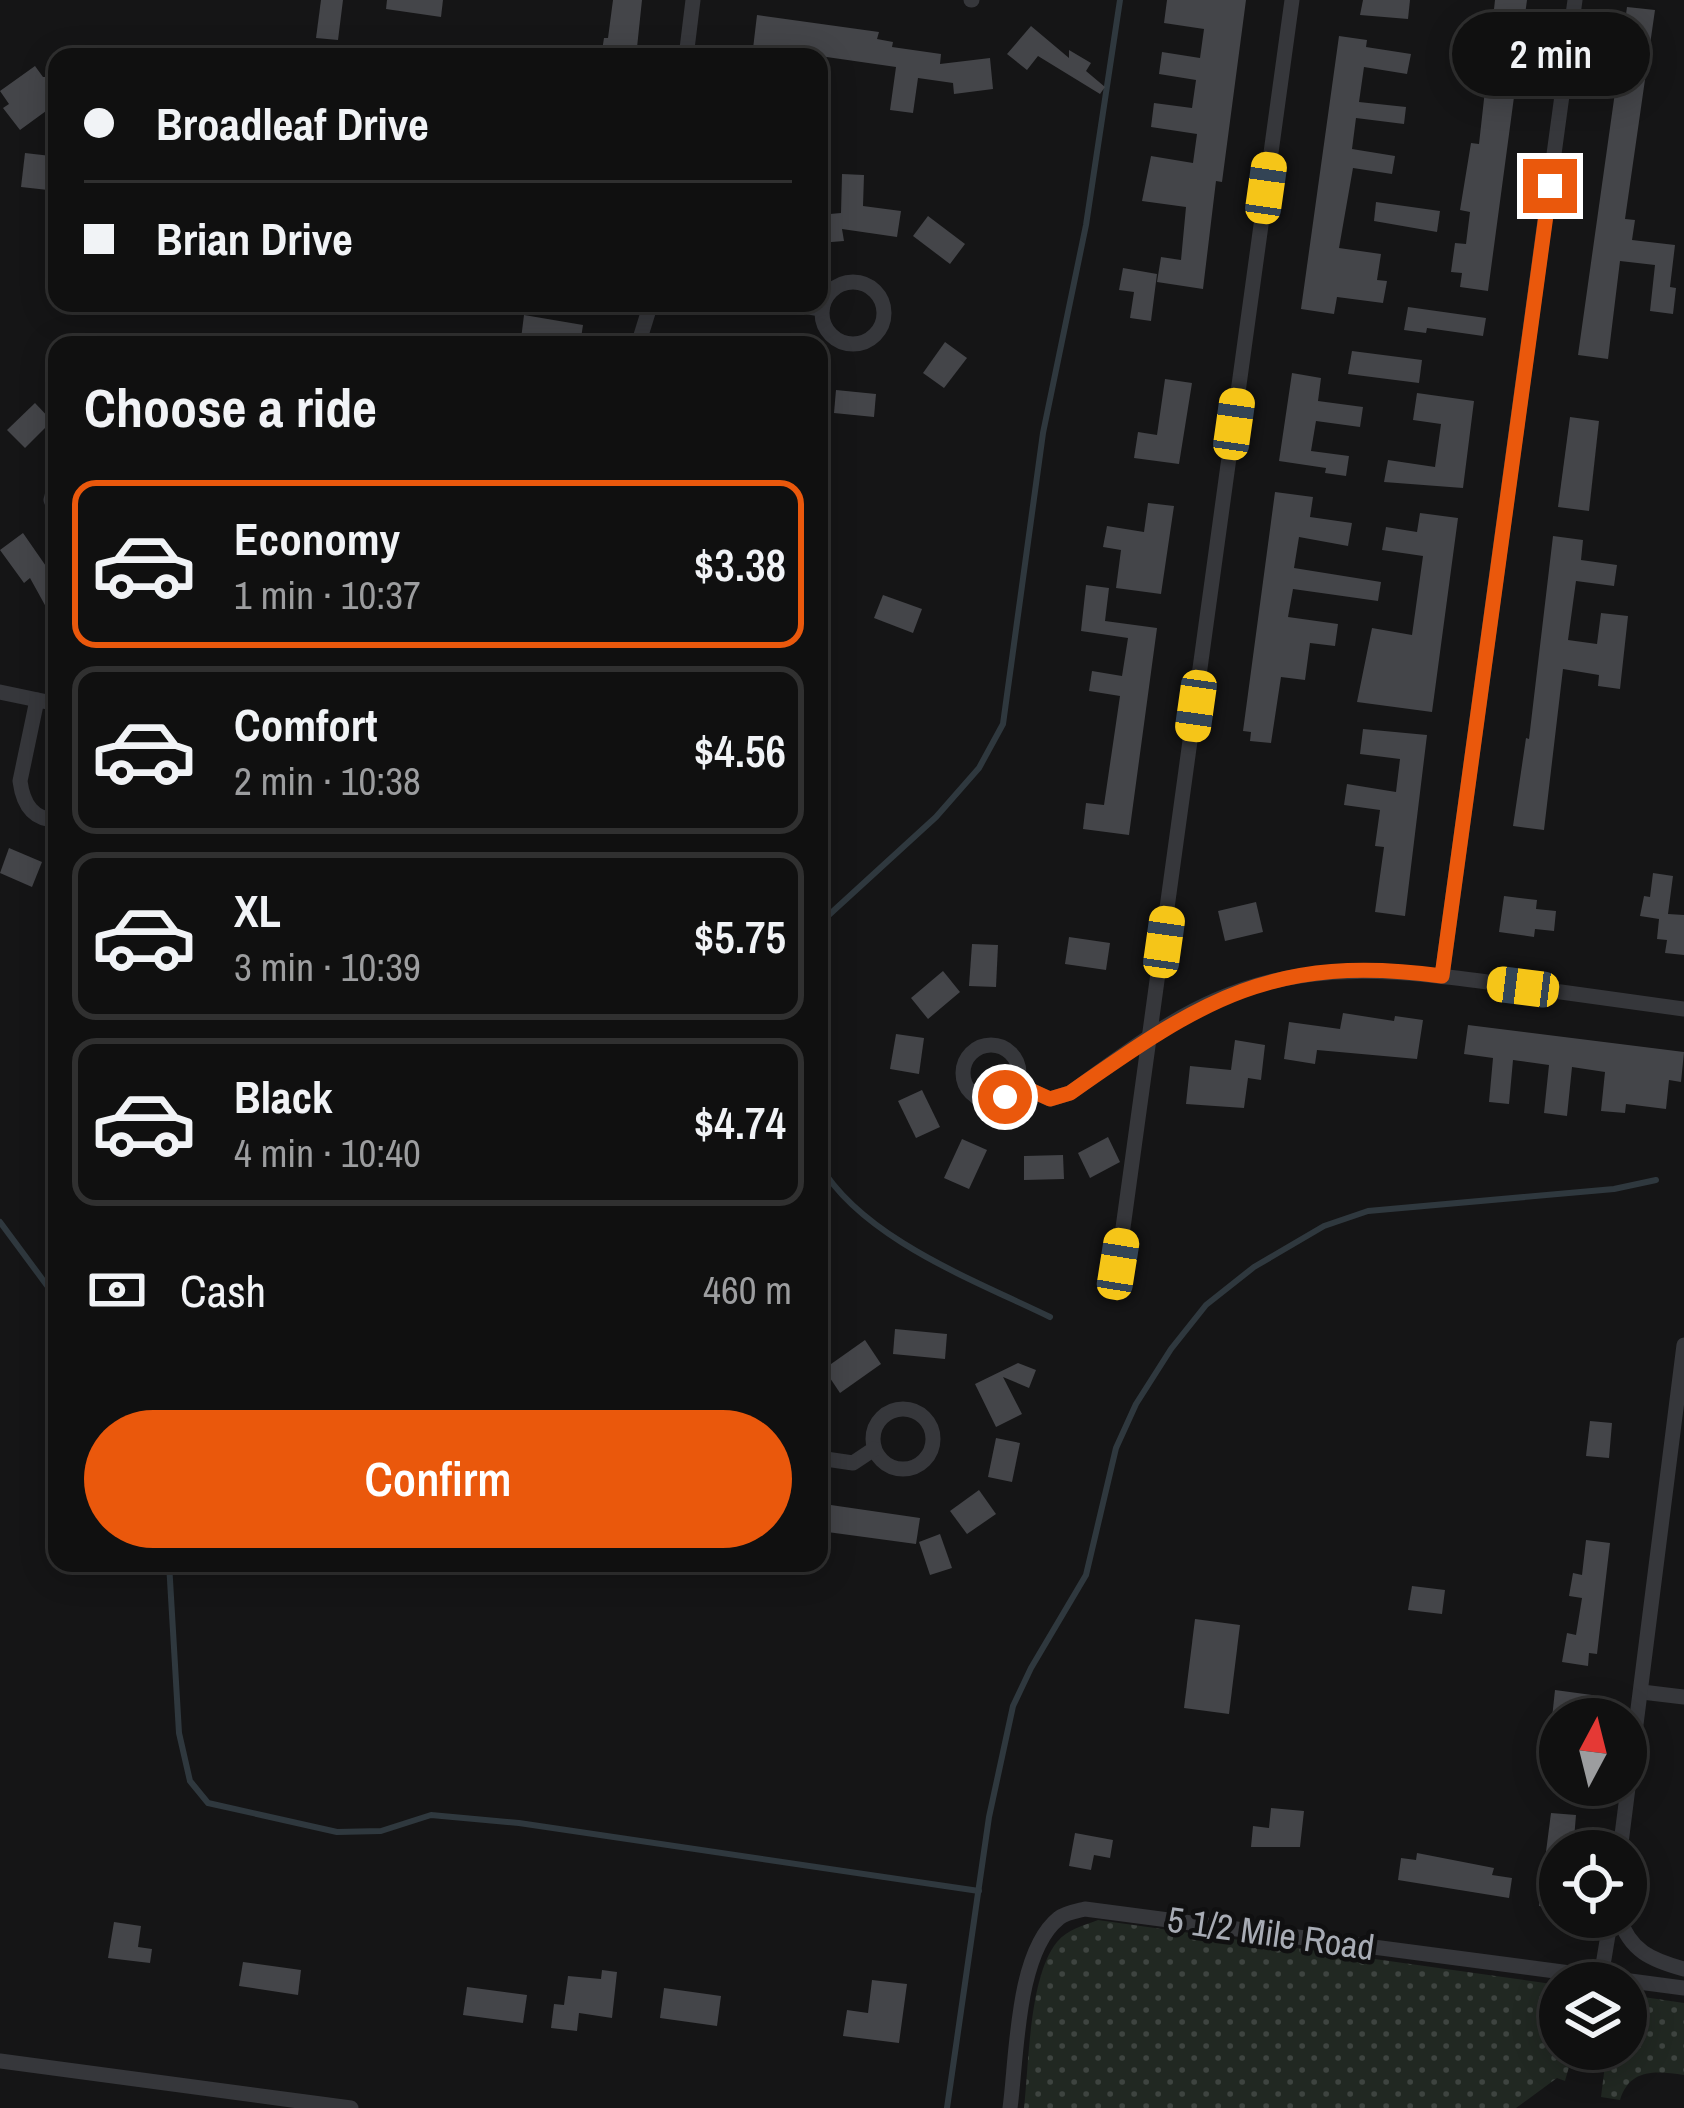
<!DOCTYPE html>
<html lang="en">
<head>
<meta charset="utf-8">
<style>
	body { margin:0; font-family:"Archivo Narrow",sans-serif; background:#1e1e1e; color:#f1f3f6; height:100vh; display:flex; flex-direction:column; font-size:45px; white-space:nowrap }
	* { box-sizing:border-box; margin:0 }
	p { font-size:39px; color:#9c9d9f }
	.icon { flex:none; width:66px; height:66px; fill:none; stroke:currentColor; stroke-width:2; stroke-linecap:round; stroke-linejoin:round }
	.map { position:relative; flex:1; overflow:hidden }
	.sheet { position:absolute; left:48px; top:336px; width:780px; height:1236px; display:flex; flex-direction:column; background:#101010; border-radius:24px; box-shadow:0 6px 30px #0003,0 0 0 3px #303030 }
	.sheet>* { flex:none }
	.banner { position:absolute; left:48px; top:48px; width:780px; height:264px; border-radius:24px; box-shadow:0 6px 30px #0003,0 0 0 3px #303030; display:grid; align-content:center; height:264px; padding:0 36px; background:#101010 }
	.needle { width:78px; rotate:7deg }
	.tools { position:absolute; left:1539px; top:1698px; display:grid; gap:24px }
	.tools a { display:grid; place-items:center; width:108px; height:108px; border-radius:50%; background:#101010; box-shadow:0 6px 30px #0003,0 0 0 3px #303030; font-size:60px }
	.end { position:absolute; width:54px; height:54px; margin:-27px; border:15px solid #ea580c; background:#fff; box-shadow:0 0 0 6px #fff }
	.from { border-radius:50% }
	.bubble { position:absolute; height:84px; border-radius:42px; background:#101010; box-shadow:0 6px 30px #0003,0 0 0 3px #303030; font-size:39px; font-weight:600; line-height:84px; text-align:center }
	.car { position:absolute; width:36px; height:72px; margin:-36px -18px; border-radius:15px; box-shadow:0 0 9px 3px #0007; background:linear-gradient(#f5c518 24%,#345 0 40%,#f5c518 0 76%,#345 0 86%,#f5c518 0) }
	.banner b { display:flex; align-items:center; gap:42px; height:114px; font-size:45px }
	.banner b+b { border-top:3px solid #303030 }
	.banner i { width:30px; height:30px; background:#f1f3f6 }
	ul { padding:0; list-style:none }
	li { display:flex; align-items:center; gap:36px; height:168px; margin:0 24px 18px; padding:0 12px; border:6px solid #303030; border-radius:24px }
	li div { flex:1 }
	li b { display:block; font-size:45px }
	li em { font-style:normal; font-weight:600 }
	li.selected { border-color:#ea580c }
	li>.icon { width:108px; height:108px; stroke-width:1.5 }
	h2 { padding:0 36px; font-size:54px; line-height:144px }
	.pay { display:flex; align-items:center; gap:30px; height:132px; padding:0 36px; font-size:45px }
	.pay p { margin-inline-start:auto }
	.cta { display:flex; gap:24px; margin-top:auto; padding:24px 36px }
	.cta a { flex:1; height:138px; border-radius:72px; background:#ea580c; color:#fff; font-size:48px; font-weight:600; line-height:138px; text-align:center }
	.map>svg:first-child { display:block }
	.grass { fill:url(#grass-dots) }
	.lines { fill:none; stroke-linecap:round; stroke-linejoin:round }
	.stream { stroke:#2f383e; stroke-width:6 }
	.building { fill:#444549 }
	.minor { stroke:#36373b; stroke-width:15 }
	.route { stroke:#ea580c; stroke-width:15 }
	.labels { text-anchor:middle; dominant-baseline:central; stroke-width:9; stroke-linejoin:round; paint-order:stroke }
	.street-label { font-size:36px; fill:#a8acb5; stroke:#101011 }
</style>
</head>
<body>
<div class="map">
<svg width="1684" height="2108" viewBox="0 0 1684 2108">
	<defs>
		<pattern id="grass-dots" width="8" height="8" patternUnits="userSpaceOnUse" patternTransform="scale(3)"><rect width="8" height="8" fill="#212822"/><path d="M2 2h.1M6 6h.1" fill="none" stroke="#3e4440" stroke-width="1.8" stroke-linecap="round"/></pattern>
	</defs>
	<rect width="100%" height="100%" fill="#151516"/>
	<g class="grass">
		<path d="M1098,1920L1552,1984L1560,1989V2049H1574L1565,2081L1557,2078L1516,2108H1024C1029,2064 1029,1976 1057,1942C1068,1929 1082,1926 1098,1920Z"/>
		<path d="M1630,1995L1684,2003V2075C1656,2071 1630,2068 1620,2100L1601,2097L1607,2049H1626Z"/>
	</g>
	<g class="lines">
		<g class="stream">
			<path d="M819,924L936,817L979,768L1003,724L1043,433L1086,225L1120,0"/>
			<path d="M819,1164C863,1239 974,1280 1050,1317"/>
			<path d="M0,1222L57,1299"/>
			<path d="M169,1563L179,1733L190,1781L208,1803L337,1832L381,1831L431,1815L519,1823L979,1891"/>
			<path d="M947,2108L989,1817L1013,1706L1031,1668L1086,1575L1116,1448L1136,1404L1171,1349L1206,1305L1254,1267L1324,1226L1368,1211L1614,1189L1656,1180"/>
		</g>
	</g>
	<g class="building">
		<path d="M321,0H343L338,40L316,38Z"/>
		<path d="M387,0H443L441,17L386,9Z"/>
		<path d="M613,0H642L636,57H601L604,38H608Z"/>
		<path d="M1167,0H1246L1222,182L1216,181L1203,289L1157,282L1161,257L1181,260L1186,207L1142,201L1151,156L1193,163L1197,134L1151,127L1154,103L1192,108L1196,80L1159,74L1162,52L1200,58L1204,29L1164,23Z"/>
		<path d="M1363,0H1410L1408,19L1360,15Z"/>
		<path d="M1495,0H1527L1488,291L1460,287L1462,273L1451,272L1455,243L1466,244L1470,212L1460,210L1471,143L1479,144Z"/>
		<path d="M1627,7L1655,10L1625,219L1635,220L1632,240L1675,245L1670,287L1676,288L1673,314L1650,311L1655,265L1620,261L1608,359L1578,355Z"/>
		<path d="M757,15L879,32L877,39L893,42L892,47L941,54L940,64L990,58L993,89L954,94L953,83L918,78L913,113L890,110L896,67L785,51V57H752Z"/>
		<path d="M1031,26L1069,58V50L1091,63L1086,71L1105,87L1100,94L1038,56L1027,70L1007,54Z"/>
		<path d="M1339,36L1367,40L1366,47L1411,54L1407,74L1364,67L1359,102L1406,107L1404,124L1356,118L1352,149L1395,156L1392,174L1353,168L1339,248L1381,254L1377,280L1387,281L1383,303L1337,297L1334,314L1301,309Z"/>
		<path d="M35,66L43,77H57V103L20,130L3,108L9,104L0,91Z"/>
		<path d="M25,153L51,156L48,190L21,187Z"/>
		<path d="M842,174L864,175L863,206L901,211L897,237L842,229L844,241L819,243V215L841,213Z"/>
		<path d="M1376,202L1440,211L1437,232L1374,221Z"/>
		<path d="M928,216L965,244L950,264L913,236Z"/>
		<path d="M1123,268L1157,274L1151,321L1130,318L1134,292L1119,290Z"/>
		<path d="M1408,307L1486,318L1483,336L1427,328L1426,333L1404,330Z"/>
		<path d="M524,315L583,325L580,345L521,339Z"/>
		<path d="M945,342L967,358L944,388L923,373Z"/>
		<path d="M1352,351L1422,360L1419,383L1348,374Z"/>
		<path d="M1292,373L1321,378L1318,401L1363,407L1360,427L1316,421L1311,451L1349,456L1346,476L1325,473L1326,468L1279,461Z"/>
		<path d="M1165,379L1192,383L1179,464L1134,458L1138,432L1157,435Z"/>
		<path d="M836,390L876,394L874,417L834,413Z"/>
		<path d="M1417,393L1474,401L1463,488L1384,482L1388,460L1435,467L1441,424L1413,420Z"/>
		<path d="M35,403L52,421L25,448L7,430Z"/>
		<path d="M1570,417L1599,421L1589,511L1558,507Z"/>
		<path d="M1275,492L1313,497L1310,517L1352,523L1348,546L1299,537L1294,568L1381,582L1378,601L1293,589L1288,617L1338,624L1335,646L1310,643L1305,680L1281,677L1271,743L1250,741L1251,732L1243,731Z"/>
		<path d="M1148,503L1174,506L1161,594L1116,588L1121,550L1103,547L1107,526L1144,532Z"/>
		<path d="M1420,513L1458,518L1432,712L1357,702L1372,628L1412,635L1423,556L1382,550L1386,527L1417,532Z"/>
		<path d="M23,533L57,582V601L46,607L30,578L24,583L0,550Z"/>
		<path d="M1553,536L1583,540L1581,560L1617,565L1614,586L1576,581L1568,640L1597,644L1601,613L1628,616L1620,689L1598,686L1599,675L1563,669L1544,830L1513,826L1526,738L1529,739Z"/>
		<path d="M1086,585L1109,588L1105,621L1157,628L1129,835L1083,829L1086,803L1104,805L1120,696L1089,691L1092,671L1122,676L1128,638L1081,631Z"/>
		<path d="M883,595L922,609L913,633L874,618Z"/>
		<path d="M1363,729L1427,735L1405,916L1375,912L1384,847L1375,846L1380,810L1344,805L1347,784L1396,792L1400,759L1360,754Z"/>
		<path d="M9,848L42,862L32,887L0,873Z"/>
		<path d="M1653,873L1673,876L1668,914L1684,915V955L1665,953L1667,940L1657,939L1659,919L1640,916L1644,896L1650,897Z"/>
		<path d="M1504,896L1537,900L1536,909L1556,911L1554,931L1535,929L1534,937L1499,932Z"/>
		<path d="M1256,902L1263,932L1225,941L1218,911Z"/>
		<path d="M1069,937L1110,943L1106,970L1065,964Z"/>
		<path d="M972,944L998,945L996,987L969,986Z"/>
		<path d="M943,971L960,992L928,1019L911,998Z"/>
		<path d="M1343,1013L1394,1021L1395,1016L1423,1020L1417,1059L1317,1050L1315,1064L1284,1059L1289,1022L1340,1029Z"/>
		<path d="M1468,1025L1684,1052L1681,1082L1669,1080L1666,1109L1626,1104L1625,1113L1601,1111L1605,1072L1572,1067L1567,1116L1544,1113L1549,1065L1513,1060L1509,1104L1489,1102L1493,1058L1464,1054Z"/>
		<path d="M896,1034L924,1038L919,1074L890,1069Z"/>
		<path d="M1235,1040L1265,1045L1261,1080L1248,1078L1244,1108L1186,1104L1190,1066L1231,1070Z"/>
		<path d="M922,1090L940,1127L916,1138L898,1101Z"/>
		<path d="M1108,1137L1120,1162L1090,1178L1078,1153Z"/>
		<path d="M962,1139L987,1150L969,1189L944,1178Z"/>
		<path d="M1063,1155L1064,1179L1024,1180V1156Z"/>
		<path d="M895,1329L947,1334L945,1359L893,1354Z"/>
		<path d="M865,1340L881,1364L840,1393L824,1369Z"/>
		<path d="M1018,1363L1036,1370L1029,1388L1003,1377L1022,1414L996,1427L975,1384Z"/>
		<path d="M1590,1421L1612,1423L1609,1458L1586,1456Z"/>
		<path d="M996,1438L1020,1443L1012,1482L988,1477Z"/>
		<path d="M979,1490L996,1514L967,1534L950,1511Z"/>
		<path d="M824,1504L920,1518L916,1544L820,1531Z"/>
		<path d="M940,1534L952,1568L930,1575L919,1542Z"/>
		<path d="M1586,1540L1610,1543L1597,1654L1589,1653L1588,1666L1562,1662L1567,1633L1576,1635L1582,1598L1569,1596L1573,1573L1582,1575Z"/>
		<path d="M1412,1586L1445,1590L1442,1614L1408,1610Z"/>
		<path d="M1195,1619L1240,1625L1229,1714L1184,1708Z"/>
		<path d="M1555,1690L1592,1695L1589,1719L1552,1718Z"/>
		<path d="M1271,1808L1304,1811L1300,1847H1251L1253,1826L1269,1828Z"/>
		<path d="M1551,1813L1576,1815L1573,1851H1560V1909L1539,1906Z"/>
		<path d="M1075,1833L1113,1840L1110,1858L1094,1855L1091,1870L1069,1866Z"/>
		<path d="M1417,1853L1494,1868L1492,1875L1512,1878L1509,1898L1398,1880L1401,1858L1416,1860Z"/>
		<path d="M114,1922L141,1926L138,1947L152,1949L150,1963L108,1958Z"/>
		<path d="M243,1962L301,1970L298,1995L239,1986Z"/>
		<path d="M602,1970L617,1972L612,2018L579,2013L577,2031L551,2028L554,2004L564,2005L568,1976L601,1979Z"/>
		<path d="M872,1980L907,1984L899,2043L843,2036L847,2010L868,2013Z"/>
		<path d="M467,1987L527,1995L523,2023L463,2015Z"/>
		<path d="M664,1988L721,1996L717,2026L660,2018Z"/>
	</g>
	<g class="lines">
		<g class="minor">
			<path d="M971,0H972"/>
			<path d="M686,57L693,0"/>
			<circle cx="853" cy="313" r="31"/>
			<path d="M785,303L821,309"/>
			<path d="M638,345L651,303"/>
			<path d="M57,477L51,500L57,514"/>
			<path d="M819,569L822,581L819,596"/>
			<path d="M0,692L57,704"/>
			<path d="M37,700L20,781C23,804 33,820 57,820"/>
			<path d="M1442,976L1575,0"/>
			<circle cx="991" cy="1073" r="28"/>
			<path d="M1017,1084L1050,1099L1070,1093C1116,1060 1163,1023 1216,1000C1310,958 1405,971 1503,984C1563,992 1624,1001 1684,1009"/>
			<path d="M1118,1264L1292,0"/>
			<circle cx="903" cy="1439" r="30"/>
			<path d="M819,1458L853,1463L874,1449"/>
			<path d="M1642,1692L1684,1697"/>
			<path d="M1620,1851L1684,1345"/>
			<path d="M1619,1917C1630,1951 1651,1960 1684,1969"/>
			<path d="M1601,1977L1611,1917"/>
			<path d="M0,2061L351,2108"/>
			<path d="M1010,2108C1017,2057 1016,1952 1059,1918C1065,1913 1077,1911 1085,1909L1684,1988"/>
		</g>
	</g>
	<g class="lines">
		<path class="route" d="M1005,1097L1017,1084L1050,1099L1070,1093C1202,1000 1274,953 1442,976L1550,186"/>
	</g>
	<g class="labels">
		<g class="street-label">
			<text transform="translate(1271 1933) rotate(8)">5 1/2 Mile Road</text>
		</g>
	</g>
</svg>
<div class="tools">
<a><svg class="needle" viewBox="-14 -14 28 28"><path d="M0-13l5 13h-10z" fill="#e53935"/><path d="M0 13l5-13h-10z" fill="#9c9d9f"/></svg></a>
<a><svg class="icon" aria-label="locate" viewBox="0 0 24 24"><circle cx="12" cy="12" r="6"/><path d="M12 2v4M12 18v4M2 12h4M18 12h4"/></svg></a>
<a><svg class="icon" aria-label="layers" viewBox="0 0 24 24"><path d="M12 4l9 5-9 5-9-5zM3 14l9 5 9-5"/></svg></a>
</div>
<i class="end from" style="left:1005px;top:1097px"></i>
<i class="end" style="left:1550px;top:186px"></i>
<div class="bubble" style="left:1452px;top:12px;width:198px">2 min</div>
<i class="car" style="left:1266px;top:188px;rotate:8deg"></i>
<i class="car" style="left:1234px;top:424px;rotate:8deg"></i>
<i class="car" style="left:1196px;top:706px;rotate:188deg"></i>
<i class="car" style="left:1164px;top:942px;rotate:8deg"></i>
<i class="car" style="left:1523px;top:987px;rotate:277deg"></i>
<i class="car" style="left:1118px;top:1264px;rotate:9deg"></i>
<div class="banner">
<b><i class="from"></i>Broadleaf Drive</b>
<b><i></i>Brian Drive</b>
</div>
<section class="sheet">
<h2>Choose a ride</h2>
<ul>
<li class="selected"><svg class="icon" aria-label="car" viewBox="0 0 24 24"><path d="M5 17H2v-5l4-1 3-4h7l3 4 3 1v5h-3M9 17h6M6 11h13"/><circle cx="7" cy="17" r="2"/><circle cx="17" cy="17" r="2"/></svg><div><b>Economy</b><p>1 min · 10:37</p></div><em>$3.38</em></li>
<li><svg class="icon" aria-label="car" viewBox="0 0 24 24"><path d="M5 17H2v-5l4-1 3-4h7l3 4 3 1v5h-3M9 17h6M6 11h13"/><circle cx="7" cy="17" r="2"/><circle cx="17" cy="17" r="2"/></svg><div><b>Comfort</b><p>2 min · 10:38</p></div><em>$4.56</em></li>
<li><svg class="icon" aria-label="car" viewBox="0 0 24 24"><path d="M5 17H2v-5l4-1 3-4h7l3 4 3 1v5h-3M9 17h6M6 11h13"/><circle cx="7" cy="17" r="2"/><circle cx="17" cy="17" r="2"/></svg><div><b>XL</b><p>3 min · 10:39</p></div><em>$5.75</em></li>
<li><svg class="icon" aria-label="car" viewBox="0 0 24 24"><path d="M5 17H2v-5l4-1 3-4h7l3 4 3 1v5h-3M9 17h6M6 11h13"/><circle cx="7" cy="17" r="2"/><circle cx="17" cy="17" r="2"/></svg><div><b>Black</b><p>4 min · 10:40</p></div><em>$4.74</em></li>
</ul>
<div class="pay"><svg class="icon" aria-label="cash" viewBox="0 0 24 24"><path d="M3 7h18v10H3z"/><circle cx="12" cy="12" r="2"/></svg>Cash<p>460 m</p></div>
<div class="cta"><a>Confirm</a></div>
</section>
</div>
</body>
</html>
